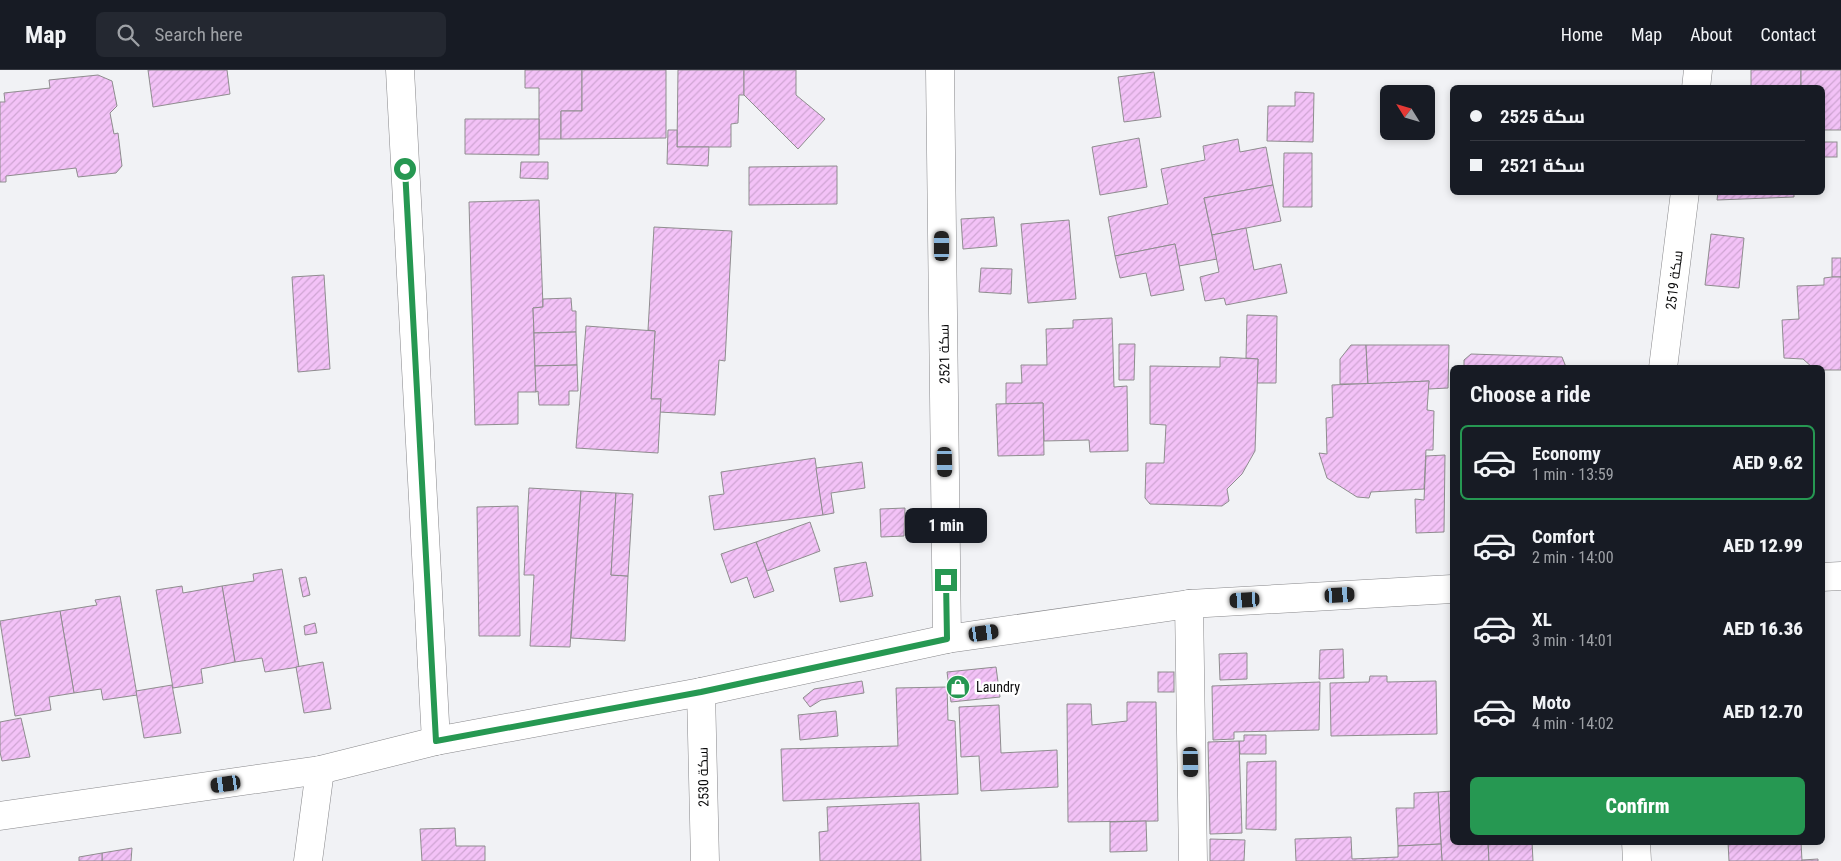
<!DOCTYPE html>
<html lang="en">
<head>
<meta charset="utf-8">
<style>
	body { margin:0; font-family:"Roboto Condensed",Cairo,sans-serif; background:#242831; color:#f1f3f6; height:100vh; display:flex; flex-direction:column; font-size:19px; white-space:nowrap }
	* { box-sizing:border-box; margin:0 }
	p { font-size:16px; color:#9ea1a6 }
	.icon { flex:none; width:28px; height:28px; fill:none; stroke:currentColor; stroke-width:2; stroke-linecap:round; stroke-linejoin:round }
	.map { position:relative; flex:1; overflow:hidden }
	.side { position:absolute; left:1450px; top:295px; width:375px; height:480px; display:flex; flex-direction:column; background:#171b24; border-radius:8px; box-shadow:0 2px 8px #0003 }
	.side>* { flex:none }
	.banner { position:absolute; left:1450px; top:15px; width:375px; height:110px; border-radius:8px; box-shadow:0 2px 8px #0003; display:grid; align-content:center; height:110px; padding:0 20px; background:#171b24 }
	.needle { width:32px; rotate:307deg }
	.controls { position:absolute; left:1380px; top:15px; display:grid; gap:10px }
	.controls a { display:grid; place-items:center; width:55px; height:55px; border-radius:8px; background:#171b24; box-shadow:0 2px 8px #0003; font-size:25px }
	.end { position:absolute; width:22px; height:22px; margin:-11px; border:6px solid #269852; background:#fff; box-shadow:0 0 0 2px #fff }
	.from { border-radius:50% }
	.bubble { position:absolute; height:35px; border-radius:8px; background:#171b24; box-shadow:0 2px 8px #0003; font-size:16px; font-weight:800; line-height:35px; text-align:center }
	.car { position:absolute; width:15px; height:30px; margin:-15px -8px; border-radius:6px; box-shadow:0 0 4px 1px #0007; background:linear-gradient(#222 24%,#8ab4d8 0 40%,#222 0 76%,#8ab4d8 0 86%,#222 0) }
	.banner b { display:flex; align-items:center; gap:18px; height:48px; font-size:19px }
	.banner b+b { border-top:1px solid #363941 }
	.banner i { width:12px; height:12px; background:#f1f3f6 }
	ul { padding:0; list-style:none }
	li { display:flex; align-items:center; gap:15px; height:75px; margin:0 10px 8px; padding:0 10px; border:2px solid transparent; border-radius:8px }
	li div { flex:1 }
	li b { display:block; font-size:19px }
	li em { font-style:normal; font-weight:800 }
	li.active { border-color:#269852 }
	li>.icon { width:45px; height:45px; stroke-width:1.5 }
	h2 { padding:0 20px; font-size:22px; line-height:60px }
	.cta { display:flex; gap:10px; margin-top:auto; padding:10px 20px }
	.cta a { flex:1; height:58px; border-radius:8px; background:#269852; color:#fff; font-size:20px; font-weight:800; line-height:58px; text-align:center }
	header { display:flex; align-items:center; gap:30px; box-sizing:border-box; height:70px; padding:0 25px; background:#171b24; border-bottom:1px solid #363941 }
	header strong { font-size:24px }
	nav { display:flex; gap:28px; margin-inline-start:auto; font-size:18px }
	.search { width:350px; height:45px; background:#242831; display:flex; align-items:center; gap:12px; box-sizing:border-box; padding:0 18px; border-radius:8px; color:#9ea1a6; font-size:19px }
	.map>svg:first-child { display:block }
	.building { fill:url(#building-hatch); stroke:#8f8d8f }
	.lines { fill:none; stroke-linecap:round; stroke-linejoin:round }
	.minor-casing { stroke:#88888b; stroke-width:29 }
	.minor { stroke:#fff; stroke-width:28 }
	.route { stroke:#269852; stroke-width:6 }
	.labels { text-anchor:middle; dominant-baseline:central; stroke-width:5; stroke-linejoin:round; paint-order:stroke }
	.street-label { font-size:14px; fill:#0b0b0c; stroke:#fff }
	.poi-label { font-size:14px; fill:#0b0b0c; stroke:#fff; text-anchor:start }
</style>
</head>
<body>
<header>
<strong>Map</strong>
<div class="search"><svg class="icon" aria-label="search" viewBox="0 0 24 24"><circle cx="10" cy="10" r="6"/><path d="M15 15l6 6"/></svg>Search here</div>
<nav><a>Home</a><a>Map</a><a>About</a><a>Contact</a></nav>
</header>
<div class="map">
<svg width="1841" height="791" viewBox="0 0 1841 791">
	<defs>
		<pattern id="building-hatch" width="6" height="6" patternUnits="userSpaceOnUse" patternTransform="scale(1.25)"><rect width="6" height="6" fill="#f3c2f7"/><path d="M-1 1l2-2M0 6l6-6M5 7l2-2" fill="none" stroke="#cfa5d3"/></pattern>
	</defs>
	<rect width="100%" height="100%" fill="#f1f2f5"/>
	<g class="building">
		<path d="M148,0H227L230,24L153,37Z"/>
		<path d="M525,0H582V41H561V69H539V18H525Z"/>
		<path d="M582,0H666V68L561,69V41H582Z"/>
		<path d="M678,0H744V25H739L738,53L731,54V77H677Z"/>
		<path d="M744,0H796V25L825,49L798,79L744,25Z"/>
		<rect x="1751" y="0" width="50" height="18"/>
		<path d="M1801,0H1841V60H1822V18H1801Z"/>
		<path d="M1154,2L1161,47L1124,52L1118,7Z"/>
		<path d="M98,5L112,11L117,36L110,43L114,64L118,63L122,96L116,103L78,107L76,98L6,106V112H0V32H5L4,23L50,18L49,10Z"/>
		<path d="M1295,22L1314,23L1313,72L1267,71L1268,36H1295Z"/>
		<path d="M465,49H539V85L465,84Z"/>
		<path d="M668,60H677V77H709L708,96L667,94Z"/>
		<path d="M1139,68L1147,117L1100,125L1092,77Z"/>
		<path d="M1238,69L1240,82L1266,77L1273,115L1204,128L1217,189L1179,196L1175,174L1115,186L1108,147L1168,134L1161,99L1205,90L1203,76Z"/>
		<rect x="1822" y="72" width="15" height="15"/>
		<path d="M1284,83H1312V137H1283Z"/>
		<path d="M521,92H548V109L520,108Z"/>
		<path d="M837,96V134L749,135V97Z"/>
		<path d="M1273,115L1281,151L1212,165L1204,128Z"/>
		<path d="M1718,122H1794V127L1717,130Z"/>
		<path d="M539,130L543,237L533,238L536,322H518V354L475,355L469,132Z"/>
		<path d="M994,147L997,176L963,179L961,149Z"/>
		<path d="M1069,150L1076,229L1028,233L1021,154Z"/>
		<path d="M654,157L732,161L725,291L719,290L715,345L659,342L661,329H651L655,261L648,260Z"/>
		<path d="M1246,158L1254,200L1281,194L1287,223L1226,235L1224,228L1205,231L1200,207L1219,202L1212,165Z"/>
		<path d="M1711,164L1744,168L1739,218L1705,215Z"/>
		<path d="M1175,174L1184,220L1151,226L1146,203L1120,208L1115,186Z"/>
		<rect x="1832" y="188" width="9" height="19"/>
		<path d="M981,198L1012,199L1011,224L979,222Z"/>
		<path d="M324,205L330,299L298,302L292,207Z"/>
		<path d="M1832,207H1841V300H1822V298H1813L1803,289L1784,288L1782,250L1799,249L1797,216L1824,215V208Z"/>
		<path d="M571,228L572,241H576V262L534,263L533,238L543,237V229Z"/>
		<path d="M1247,245L1277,246L1276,313H1257L1258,289L1246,288Z"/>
		<path d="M1112,248L1114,317L1127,316L1128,381L1090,382L1089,370L1044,371L1043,333L1006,334V313H1022L1021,295H1047L1046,259L1073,258V250Z"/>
		<path d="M586,256L655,261L651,329H661L658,383L576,378Z"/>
		<path d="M576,262L577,295L535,296L534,263Z"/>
		<path d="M1119,274H1135L1134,310H1119Z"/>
		<path d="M1351,275H1366L1368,314H1340V289Z"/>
		<path d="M1366,275H1449L1448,318L1428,319L1429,311L1368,314Z"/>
		<path d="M1471,284L1562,287L1566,297L1464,298V290Z"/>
		<path d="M1220,287L1258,289L1255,381L1242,404L1227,419L1229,431L1222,436L1150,434L1145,428L1146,393H1164L1166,355L1150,354V296L1220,297Z"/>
		<path d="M577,295L578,321H569V335H539L538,321L536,322L535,296Z"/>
		<path d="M1429,311L1427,340L1434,341L1433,380H1426L1424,419L1371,422L1369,428L1357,427L1327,408L1319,383L1327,384L1326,348L1333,347L1332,315Z"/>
		<path d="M1043,333L1044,385L998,386L996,334Z"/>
		<path d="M1445,385L1444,462L1416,463L1415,429L1424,430L1426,386Z"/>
		<path d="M815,388L823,445L714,460L709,426L724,424L721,402Z"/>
		<path d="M862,392L865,418L831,423L834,443L823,445L816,398Z"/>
		<path d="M529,418L581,421L570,577L530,576L534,505H524Z"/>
		<path d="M581,421L616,423L611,505L628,506L625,571L571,568Z"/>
		<path d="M616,423L633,424L628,506L611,505Z"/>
		<path d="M518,436L520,566H479L477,437Z"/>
		<path d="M905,438L904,466L881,467L880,439Z"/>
		<path d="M810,452L820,481L767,501L756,472Z"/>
		<path d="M756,472L774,521L754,528L747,507L731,513L721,484Z"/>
		<path d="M866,492L873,526L840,532L834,498Z"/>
		<path d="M282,499L299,597L265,602L262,588L235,592L222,516L254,511L253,504Z"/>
		<path d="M306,507L310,525L303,527L299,508Z"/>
		<path d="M182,516L183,523L222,516L235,592L201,599L203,613L173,618L156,520Z"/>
		<path d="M120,526L137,625L103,630L101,619L74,623L60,541L97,535L95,530Z"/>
		<path d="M60,541L74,623L49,627L51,640L15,646L0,551Z"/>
		<path d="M315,553L317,563L305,565L304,556Z"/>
		<path d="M1343,579L1344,608L1319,609L1320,580Z"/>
		<path d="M1247,583V609L1220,610L1219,584Z"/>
		<path d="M1452,590V666H1451Z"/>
		<path d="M323,592L331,639L304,643L296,597Z"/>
		<path d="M996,597L1000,627L951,632L947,602Z"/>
		<rect x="1158" y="602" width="16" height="20"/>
		<path d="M1370,606H1387V612L1436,611L1437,664L1331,666L1330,613L1369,612Z"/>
		<path d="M862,611L864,623L821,630L810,637L803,628L814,619Z"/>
		<path d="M1320,612L1319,660L1234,662V669L1213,670L1212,616Z"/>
		<path d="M172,615L181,663L144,668L136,621Z"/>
		<path d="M947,617L948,650L955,651L958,724L783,731L781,679L898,676L896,618Z"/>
		<path d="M1127,632H1156L1158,751L1068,752L1067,634H1091L1092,655L1127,651Z"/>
		<path d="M999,635L1001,683L1057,680L1058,717L981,721L979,686L961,687L959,637Z"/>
		<path d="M836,641L838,666L800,670L798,645Z"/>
		<path d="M21,648L30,687L2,691L0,682V652Z"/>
		<path d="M1244,665H1266V684H1240L1239,671H1244Z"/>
		<path d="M1239,671L1242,763L1210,764L1208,672Z"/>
		<path d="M1276,691V760L1246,759L1247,692Z"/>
		<path d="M1452,721V772H1488L1489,791H1442L1438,722Z"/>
		<path d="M1438,722L1441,774L1398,776L1396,738H1414V723Z"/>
		<path d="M919,733L921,791H820L819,762L828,761L827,737Z"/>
		<path d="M1146,751L1147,781L1110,782V752Z"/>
		<path d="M455,758L456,776H485V791H422L420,759Z"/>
		<path d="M1351,767L1352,789L1398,787V776L1441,774L1442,791H1296L1295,769Z"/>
		<path d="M1210,769L1245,770L1244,791H1210Z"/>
		<path d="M1488,772H1532L1533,791H1489Z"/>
		<path d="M1728,772H1801L1802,791H1729Z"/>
		<path d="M132,778L131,791H102V783Z"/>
		<path d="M102,783V791H79V787Z"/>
		<path d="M1818,789V791H1802V790Z"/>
	</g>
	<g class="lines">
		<g class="minor-casing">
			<g id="minor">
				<path d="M400,0L436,671"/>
				<path d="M940,0L947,569"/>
				<path d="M1696,18L1698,0"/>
				<path d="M1663,298L1685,122"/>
				<path d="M1822,507L1841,506"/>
				<path d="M1189,534L1193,791"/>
				<path d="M701,622L705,791"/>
				<path d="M0,746L320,700L436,671L701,622L947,569L1189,534L1452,519"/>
				<path d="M1636,772L1637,791"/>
				<path d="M308,791L320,700"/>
			</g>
		</g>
		<use href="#minor" class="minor"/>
	</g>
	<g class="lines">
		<path class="route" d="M405,99L436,671L701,622L947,569L946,510"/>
	</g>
	<defs>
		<g id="shop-disc" transform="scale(1.25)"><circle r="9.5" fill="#269852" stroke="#fff"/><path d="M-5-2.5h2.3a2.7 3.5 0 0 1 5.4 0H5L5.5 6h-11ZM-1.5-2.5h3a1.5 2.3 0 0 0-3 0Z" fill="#fff"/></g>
	</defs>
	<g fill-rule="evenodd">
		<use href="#shop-disc" x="958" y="617"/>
	</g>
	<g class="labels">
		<g class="street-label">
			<text transform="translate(1674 210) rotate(-83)">سكة 2519</text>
			<text transform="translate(944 284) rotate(-91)">سكة 2521</text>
			<text transform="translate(703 707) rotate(-91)">سكة 2530</text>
		</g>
		<g class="poi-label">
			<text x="976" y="617">Laundry</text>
		</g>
	</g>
</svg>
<div class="controls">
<a><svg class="needle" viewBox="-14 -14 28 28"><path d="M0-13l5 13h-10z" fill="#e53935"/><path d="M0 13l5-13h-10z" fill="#9ea1a6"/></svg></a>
</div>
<i class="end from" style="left:405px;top:99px"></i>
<i class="end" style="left:946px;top:510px"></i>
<div class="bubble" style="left:905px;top:438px;width:82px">1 min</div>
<i class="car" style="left:942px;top:176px;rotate:0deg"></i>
<i class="car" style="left:945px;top:392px;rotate:179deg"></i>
<i class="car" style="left:1340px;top:525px;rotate:87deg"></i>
<i class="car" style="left:1245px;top:530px;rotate:267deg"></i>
<i class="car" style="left:984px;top:563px;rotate:82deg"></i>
<i class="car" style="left:1191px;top:692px;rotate:179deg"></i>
<i class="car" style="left:226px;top:714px;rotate:262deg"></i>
<div class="banner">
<b><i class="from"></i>سكة 2525</b>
<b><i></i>سكة 2521</b>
</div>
<section class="side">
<h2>Choose a ride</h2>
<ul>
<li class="active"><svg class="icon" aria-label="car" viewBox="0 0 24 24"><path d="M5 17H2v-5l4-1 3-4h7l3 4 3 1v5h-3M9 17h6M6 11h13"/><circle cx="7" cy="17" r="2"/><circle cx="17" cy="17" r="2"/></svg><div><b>Economy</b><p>1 min · 13:59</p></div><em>AED 9.62</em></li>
<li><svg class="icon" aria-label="car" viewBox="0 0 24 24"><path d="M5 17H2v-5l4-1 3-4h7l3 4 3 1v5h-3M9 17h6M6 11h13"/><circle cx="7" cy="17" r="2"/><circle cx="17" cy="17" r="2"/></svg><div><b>Comfort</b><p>2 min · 14:00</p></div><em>AED 12.99</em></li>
<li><svg class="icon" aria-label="car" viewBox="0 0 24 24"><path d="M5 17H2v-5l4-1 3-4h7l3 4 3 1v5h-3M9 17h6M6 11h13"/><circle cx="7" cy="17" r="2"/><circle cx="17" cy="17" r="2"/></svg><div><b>XL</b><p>3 min · 14:01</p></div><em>AED 16.36</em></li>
<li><svg class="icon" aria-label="car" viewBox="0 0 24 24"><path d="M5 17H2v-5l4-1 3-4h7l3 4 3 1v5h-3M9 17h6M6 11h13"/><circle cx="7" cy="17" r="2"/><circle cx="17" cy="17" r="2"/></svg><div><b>Moto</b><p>4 min · 14:02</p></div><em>AED 12.70</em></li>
</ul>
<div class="cta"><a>Confirm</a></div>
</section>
</div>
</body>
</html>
